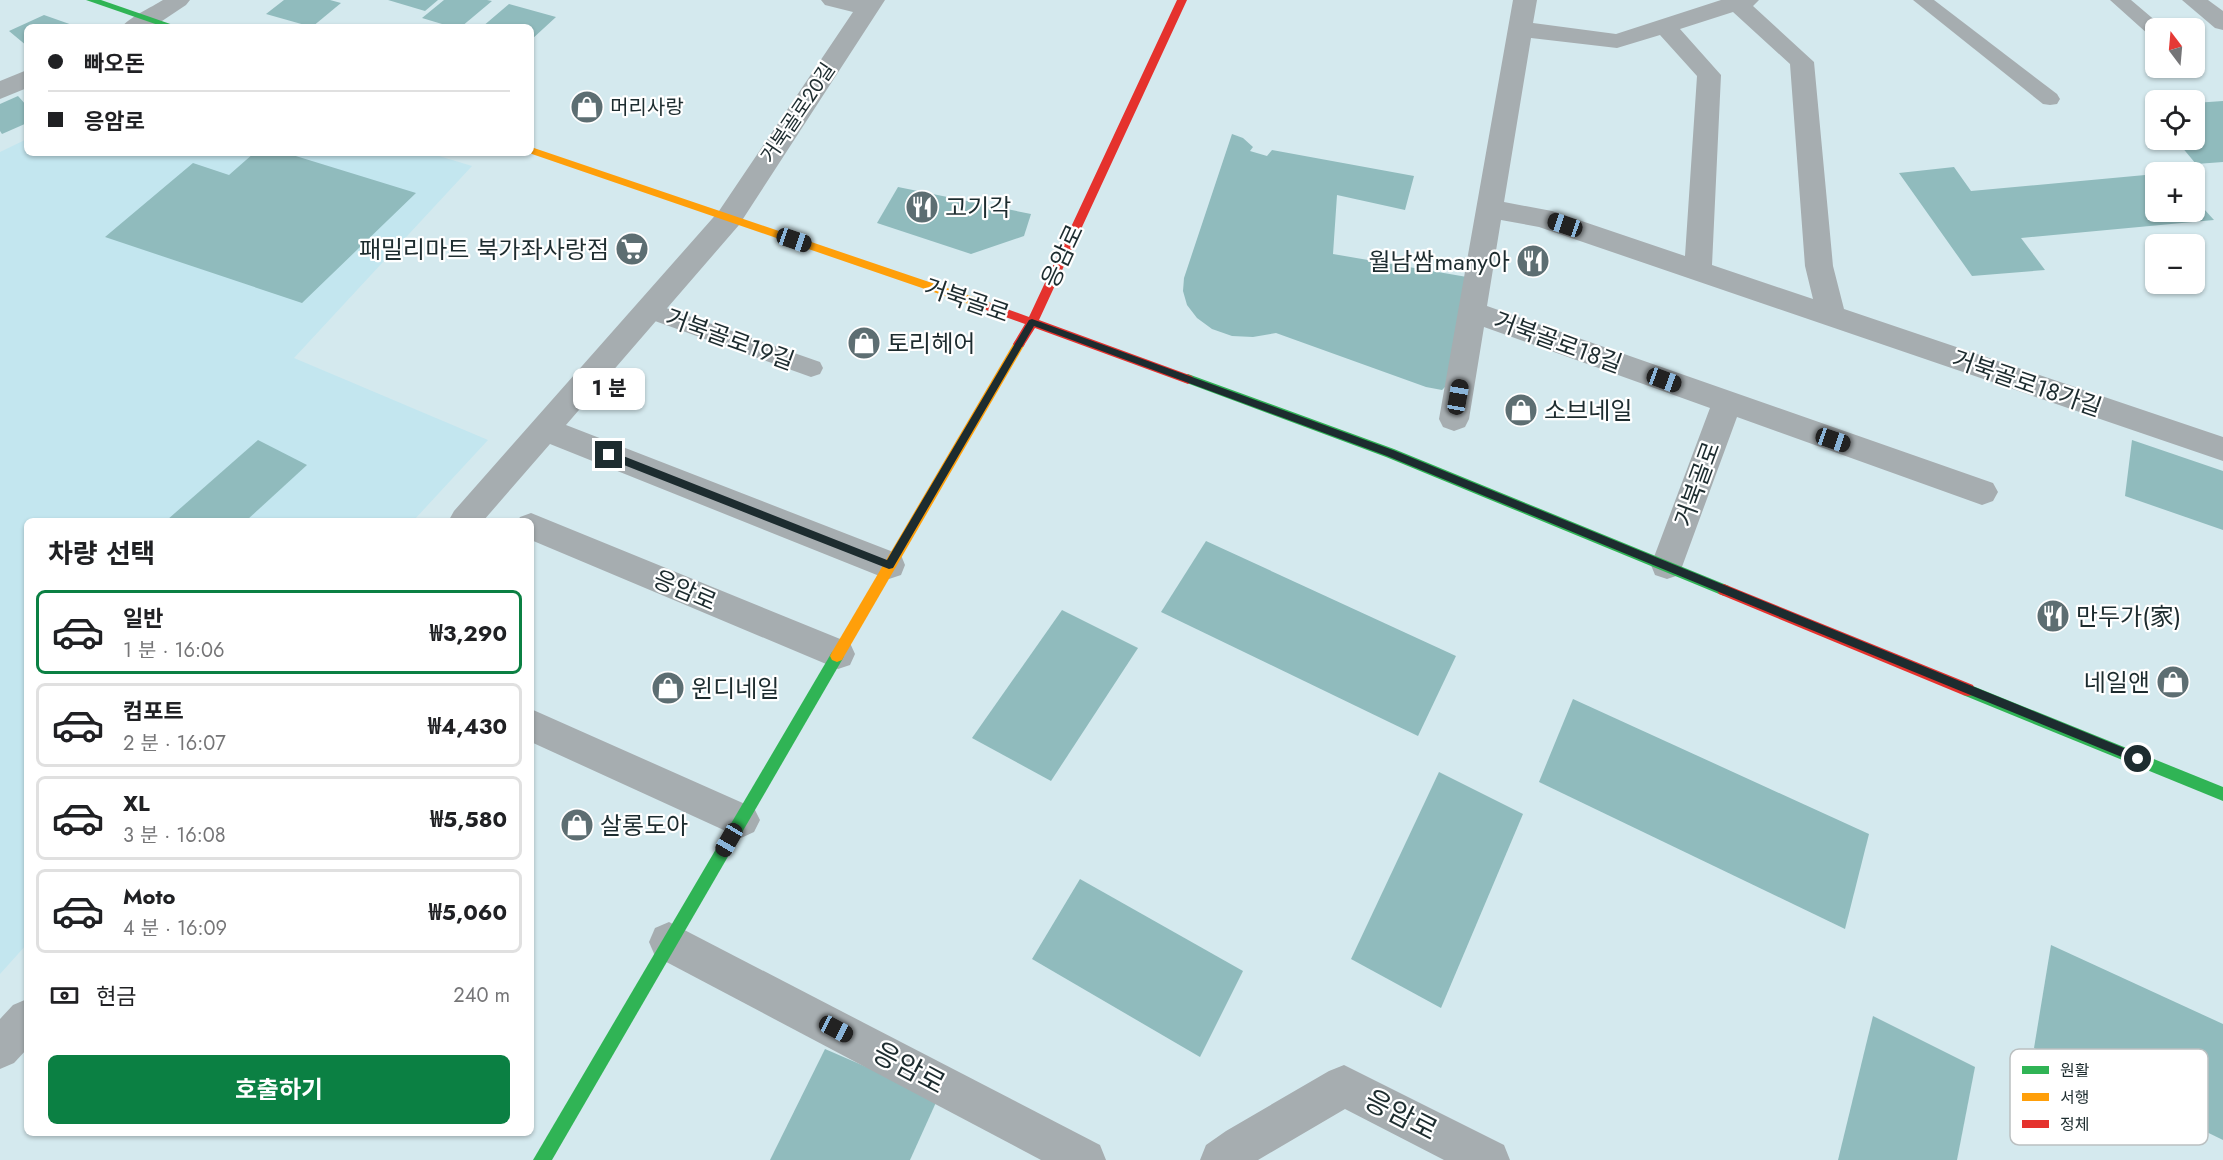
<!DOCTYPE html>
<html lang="ko">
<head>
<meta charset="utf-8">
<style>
	body { margin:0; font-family:Jost,"Noto Sans KR",sans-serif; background:#f6f6f6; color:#202124; height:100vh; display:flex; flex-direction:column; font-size:22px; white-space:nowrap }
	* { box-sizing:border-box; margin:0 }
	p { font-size:20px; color:#757577 }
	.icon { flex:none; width:33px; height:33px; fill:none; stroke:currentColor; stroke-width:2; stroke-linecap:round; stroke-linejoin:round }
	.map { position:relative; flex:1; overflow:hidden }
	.drawer { position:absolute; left:24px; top:518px; width:510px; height:618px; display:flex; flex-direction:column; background:#fff; border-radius:9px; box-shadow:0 2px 4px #0004 }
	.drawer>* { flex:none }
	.guide { position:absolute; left:24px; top:24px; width:510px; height:132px; border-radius:9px; box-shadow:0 2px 4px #0004; display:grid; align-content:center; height:132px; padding:0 24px; background:#fff }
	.needle { width:39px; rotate:344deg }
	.controls { position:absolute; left:2145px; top:18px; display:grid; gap:12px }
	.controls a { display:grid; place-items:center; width:60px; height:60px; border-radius:9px; background:#fff; box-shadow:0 2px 4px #0004; font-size:30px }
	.end { position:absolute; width:27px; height:27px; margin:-14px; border:8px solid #1d2c2f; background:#fff; box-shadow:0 0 0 3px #fff }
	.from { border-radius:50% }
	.bubble { position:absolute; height:42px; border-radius:9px; background:#fff; box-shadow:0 2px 4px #0004; font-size:20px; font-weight:700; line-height:42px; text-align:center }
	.car { position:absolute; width:18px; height:36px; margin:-18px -9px; border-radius:8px; box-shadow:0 0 4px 2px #0007; background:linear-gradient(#222 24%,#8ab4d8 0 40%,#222 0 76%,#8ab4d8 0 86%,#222 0) }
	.guide b { display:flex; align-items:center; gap:21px; height:57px; font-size:22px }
	.guide b+b { border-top:2px solid #e0e0e0 }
	.guide i { width:15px; height:15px; background:#202124 }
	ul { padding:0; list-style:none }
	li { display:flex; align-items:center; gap:18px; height:84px; margin:0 12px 9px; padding:0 12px; border:3px solid #e0e0e0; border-radius:9px }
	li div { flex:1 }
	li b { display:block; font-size:22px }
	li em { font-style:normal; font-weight:700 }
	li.active { border-color:#0b8043 }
	li>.icon { width:54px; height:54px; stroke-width:1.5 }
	h2 { padding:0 24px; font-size:27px; line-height:72px }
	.pay { display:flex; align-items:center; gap:15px; height:66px; padding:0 24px; font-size:22px }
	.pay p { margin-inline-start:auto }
	.button { display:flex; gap:12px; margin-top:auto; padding:12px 24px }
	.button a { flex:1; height:69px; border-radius:9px; background:#0b8043; color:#fff; font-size:24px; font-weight:700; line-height:69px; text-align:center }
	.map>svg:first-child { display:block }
	.built { fill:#c3e6ef }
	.building { fill:#90bbbd }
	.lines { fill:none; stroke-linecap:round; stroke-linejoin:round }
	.lane { fill:#a6adb0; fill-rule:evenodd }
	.street { fill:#a6adb0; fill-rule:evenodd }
	.fast { fill:#30b455; fill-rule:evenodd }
	.slow { fill:#ff9f0a; fill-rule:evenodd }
	.jam { fill:#e5322d; fill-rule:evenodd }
	.route { fill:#1d2c2f }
	.labels { text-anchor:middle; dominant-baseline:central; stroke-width:4.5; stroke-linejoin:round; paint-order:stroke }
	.far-poi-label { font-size:20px; fill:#1d2c2f; stroke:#fff; text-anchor:start }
	.far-street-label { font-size:20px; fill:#1d2c2f; stroke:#fff }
	.poi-label { font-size:24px; fill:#1d2c2f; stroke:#fff; text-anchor:start }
	.street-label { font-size:24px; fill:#1d2c2f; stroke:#fff }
	.near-street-label { font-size:28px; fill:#1d2c2f; stroke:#fff }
	.key { fill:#fff; stroke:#bbc0c1; stroke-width:1.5 }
	.key-label { font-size:16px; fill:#1d2c2f }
</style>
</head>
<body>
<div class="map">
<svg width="2223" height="1160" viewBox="0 0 2223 1160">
	<rect width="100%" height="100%" fill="#d4e9ee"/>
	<path class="built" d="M27,139V153H429L472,166L294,358L488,440L414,520H27V944L0,974V152Z"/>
	<g class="building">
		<path d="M284,0H330L341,3L312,27L266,14Z"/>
		<path d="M388,0H438L425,11Z"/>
		<path d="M444,0H487L492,1L461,27H452L422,18Z"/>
		<path d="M509,4L556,17L531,40V27H482Z"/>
		<path d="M44,15L78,27H27V46L9,31Z"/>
		<path d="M18,96L27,106V123L2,134L0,131V104Z"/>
		<path d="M2223,101V162L2196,164L2176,140H2194V103Z"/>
		<path d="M1232,134L1243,138L1253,147L1250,151L1267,156L1272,150L1414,176L1405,210L1337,195L1333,254L1467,277L1449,383L1442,390L1426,387L1276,333L1253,337L1232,336L1212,329L1197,318L1187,305L1183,291L1184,278Z"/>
		<path d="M254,153H286L416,193L302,303L105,237L193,163L229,175Z"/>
		<path d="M1954,167L1971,191L2156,174V212H2194V198L2214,220L2021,238L2045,270L1972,276L1899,173Z"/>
		<path d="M898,187L1031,214L1024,236L971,254L877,223Z"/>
		<path d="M258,440L307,465L247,520H167Z"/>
		<path d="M2132,440L2223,471V530L2125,496Z"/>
		<path d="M1206,541L1456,656L1418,736L1161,612Z"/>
		<path d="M1062,610L1138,648L1051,781L972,738Z"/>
		<path d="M1573,699L1869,834L1845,929L1539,782Z"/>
		<path d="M1439,772L1523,814L1441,1008L1351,959Z"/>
		<path d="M1080,879L1243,971L1200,1057L1032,959Z"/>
		<path d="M2051,945L2223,1024V1140L2034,1048Z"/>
		<path d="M1873,1016L1975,1067L1957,1160H1838Z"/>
		<path d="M825,1049L938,1098L910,1160H770Z"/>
	</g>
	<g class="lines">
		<g class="lane">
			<path d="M1913,0H1934L2057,94L2060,99L2057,104L2050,105L2043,104Z"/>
			<path d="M2110,0H2131L2164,28H2156V37L2149,35Z"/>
			<path d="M649,302L820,362L823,368L820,374L811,377L641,316L637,310L641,304Z"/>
		</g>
		<g class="street">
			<path d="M163,0H190L186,5L153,27H122C128,18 152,7 163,0Z"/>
			<path d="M821,0H885L739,225L566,425L901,555L905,565L901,575L889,579L877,575L550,444L484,520H449L454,511L719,211L853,12L825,5Z"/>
			<path d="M1513,0H1537L1533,23L1616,34L1721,0H1759L1753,6L1814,62L1833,266L1844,309L2223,437V461L1539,227L1501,220L1487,306L1993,483L1998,492L1993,501L1982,505L1737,417L1679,575L1667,579L1655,575L1651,565L1710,408L1484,327L1469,419L1465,427L1454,431L1443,427L1439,419ZM1733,12L1790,64L1805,266L1813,299L1712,265L1721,75L1680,29ZM1660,35L1697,76L1685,256L1552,211L1504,202L1531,38L1617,48Z"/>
			<path d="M2182,0H2208L2223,11V30L2215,28Z"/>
			<path d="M27,70V88L0,99V81Z"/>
			<path d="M531,513L850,643L855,654L850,665L838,669L531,540V520H518L520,517Z"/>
			<path d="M531,709L754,808L760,820L754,832L741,838L728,832L531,742Z"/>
			<path d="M669,922L1100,1145L1106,1160H1041L655,956L649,942L655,928Z"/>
			<path d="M27,999V1049L14,1063L0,1069V1019L13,1005Z"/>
			<path d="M1344,1065L1504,1145L1510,1160H1444L1345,1109L1258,1160H1200L1206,1145L1226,1131L1329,1071Z"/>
		</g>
		<g class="fast">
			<path d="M86,0H101L179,27H164Z"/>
			<path d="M1188,374L1394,449L1729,586L1731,590L1729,594L1724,596L1719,594L1386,457L1184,382L1182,379L1184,376Z"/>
			<path d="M837,650L842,652L844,656L842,660L552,1160H533L832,652Z"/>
			<path d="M1968,684L2223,787V801L1963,695L1961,690L1963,685Z"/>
		</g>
		<g class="slow">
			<path d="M531,147L994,304L996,307L994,310H986L529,153H531Z"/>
			<path d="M1019,340L1025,344L842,660L837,662L832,660L830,656L832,652L1015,341Z"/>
		</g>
		<g class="jam">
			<path d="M1177,0H1187L1039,320L1192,376L1194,379L1192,382L1188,384L1035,328L1023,347H1015L1013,344L1025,324L986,310L984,307L990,303L1029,317Z"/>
			<path d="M1724,584L1973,685L1975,690L1973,695L1968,696L1963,695L1719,594L1717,590L1719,586Z"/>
		</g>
	</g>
	<path class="route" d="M1032,319L1393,450L2141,755L2143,759L2141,762H2134L1387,456L1034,326L893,568L889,569L606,458L605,455L606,452H613L887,560L1029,320Z"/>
	<defs>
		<g id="shop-disc" transform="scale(1.725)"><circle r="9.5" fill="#5d6e72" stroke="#fff"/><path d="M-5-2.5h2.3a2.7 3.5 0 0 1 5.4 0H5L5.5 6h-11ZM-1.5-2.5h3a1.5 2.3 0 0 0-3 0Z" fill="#fff"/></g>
		<g id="restaurant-disc" transform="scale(1.725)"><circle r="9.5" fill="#5d6e72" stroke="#fff"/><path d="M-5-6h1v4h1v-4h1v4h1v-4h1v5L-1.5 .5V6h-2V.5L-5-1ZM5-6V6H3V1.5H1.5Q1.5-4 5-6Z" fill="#fff"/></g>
		<g id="supermarket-disc" transform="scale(1.725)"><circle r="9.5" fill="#5d6e72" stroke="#fff"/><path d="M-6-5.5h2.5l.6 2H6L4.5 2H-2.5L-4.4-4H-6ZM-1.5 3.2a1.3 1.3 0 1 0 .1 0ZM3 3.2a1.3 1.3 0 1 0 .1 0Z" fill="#fff"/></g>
	</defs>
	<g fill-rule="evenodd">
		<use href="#shop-disc" x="587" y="107"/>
		<use href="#restaurant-disc" x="922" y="207"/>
		<use href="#supermarket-disc" x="632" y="249"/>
		<use href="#restaurant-disc" x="1533" y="261"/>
		<use href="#shop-disc" x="864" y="343"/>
		<use href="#shop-disc" x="1521" y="410"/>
		<use href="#restaurant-disc" x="2053" y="616"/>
		<use href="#shop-disc" x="2173" y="682"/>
		<use href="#shop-disc" x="668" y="688"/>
		<use href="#shop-disc" x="577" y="825"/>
	</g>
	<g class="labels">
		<g class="far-poi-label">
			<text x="610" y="107">머리사랑</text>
		</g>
		<g class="far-street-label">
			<text transform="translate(798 113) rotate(-56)">거북골로20길</text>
		</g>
		<g class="poi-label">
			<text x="945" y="207">고기각</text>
			<text x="609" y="249" text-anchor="end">패밀리마트 북가좌사랑점</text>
			<text x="1510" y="261" text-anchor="end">월남쌈many아</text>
			<text x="887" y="343">토리헤어</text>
			<text x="1544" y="410">소브네일</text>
			<text x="2076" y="616">만두가(家)</text>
			<text x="2150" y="682" text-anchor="end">네일앤</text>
			<text x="691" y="688">윈디네일</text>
			<text x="600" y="825">살롱도아</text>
		</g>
		<g class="street-label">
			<text transform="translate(1062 256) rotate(-65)">응암로</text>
			<text transform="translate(967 300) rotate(19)">거북골로</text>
			<text transform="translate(730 339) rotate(20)">거북골로19길</text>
			<text transform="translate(1558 342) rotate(20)">거북골로18길</text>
			<text transform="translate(2027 383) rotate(19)">거북골로18가길</text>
			<text transform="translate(1697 484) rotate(-70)">거북골로</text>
			<text transform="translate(685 590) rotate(23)">응암로</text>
		</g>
		<g class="near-street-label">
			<text transform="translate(909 1068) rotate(28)">응암로</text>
			<text transform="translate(1401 1115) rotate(27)">응암로</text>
		</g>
	</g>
	<rect x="2010" y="1049" width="198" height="96" rx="9" class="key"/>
	<rect x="2022" y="1066" width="27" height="8" fill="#30b455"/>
	<rect x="2022" y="1093" width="27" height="8" fill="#ff9f0a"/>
	<rect x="2022" y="1120" width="27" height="8" fill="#e5322d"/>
	<g class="key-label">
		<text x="2060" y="1076">원활</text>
		<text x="2060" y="1103">서행</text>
		<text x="2060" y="1130">정체</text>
	</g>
</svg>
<div class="controls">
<a><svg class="needle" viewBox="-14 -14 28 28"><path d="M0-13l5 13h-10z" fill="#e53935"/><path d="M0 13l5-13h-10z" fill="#757577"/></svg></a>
<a><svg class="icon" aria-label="locate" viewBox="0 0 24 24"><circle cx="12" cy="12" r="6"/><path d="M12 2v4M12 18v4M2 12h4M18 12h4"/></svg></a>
<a>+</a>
<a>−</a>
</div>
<i class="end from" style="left:2138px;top:759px"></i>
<i class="end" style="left:609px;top:455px"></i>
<div class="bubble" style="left:573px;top:368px;width:72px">1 분</div>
<i class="car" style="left:1565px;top:225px;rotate:289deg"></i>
<i class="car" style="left:794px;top:240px;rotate:109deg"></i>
<i class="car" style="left:1664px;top:380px;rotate:110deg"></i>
<i class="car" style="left:1458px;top:397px;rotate:10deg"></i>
<i class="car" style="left:1833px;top:440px;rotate:109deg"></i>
<i class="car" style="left:729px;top:840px;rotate:210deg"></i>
<i class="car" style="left:836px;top:1029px;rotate:118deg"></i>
<div class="guide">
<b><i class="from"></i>빠오돈</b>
<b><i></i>응암로</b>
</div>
<section class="drawer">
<h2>차량 선택</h2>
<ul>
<li class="active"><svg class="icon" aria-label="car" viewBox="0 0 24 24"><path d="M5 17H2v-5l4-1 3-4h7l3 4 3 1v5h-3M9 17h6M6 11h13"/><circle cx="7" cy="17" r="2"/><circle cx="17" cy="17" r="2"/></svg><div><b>일반</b><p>1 분 · 16:06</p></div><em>₩3,290</em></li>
<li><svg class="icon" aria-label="car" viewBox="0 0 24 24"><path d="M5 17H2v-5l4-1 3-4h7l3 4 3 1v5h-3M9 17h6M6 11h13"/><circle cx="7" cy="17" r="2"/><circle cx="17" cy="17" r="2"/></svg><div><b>컴포트</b><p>2 분 · 16:07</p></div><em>₩4,430</em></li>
<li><svg class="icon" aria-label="car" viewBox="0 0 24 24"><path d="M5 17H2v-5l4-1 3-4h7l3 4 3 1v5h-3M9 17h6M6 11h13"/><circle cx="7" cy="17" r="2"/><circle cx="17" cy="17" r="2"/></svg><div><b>XL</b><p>3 분 · 16:08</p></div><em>₩5,580</em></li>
<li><svg class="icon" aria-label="car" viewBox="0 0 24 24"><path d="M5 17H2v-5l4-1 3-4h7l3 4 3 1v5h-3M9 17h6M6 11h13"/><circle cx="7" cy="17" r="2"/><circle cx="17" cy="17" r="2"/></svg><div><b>Moto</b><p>4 분 · 16:09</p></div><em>₩5,060</em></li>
</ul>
<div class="pay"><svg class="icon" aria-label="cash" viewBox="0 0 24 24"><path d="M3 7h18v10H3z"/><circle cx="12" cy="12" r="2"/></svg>현금<p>240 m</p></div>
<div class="button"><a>호출하기</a></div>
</section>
</div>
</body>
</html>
